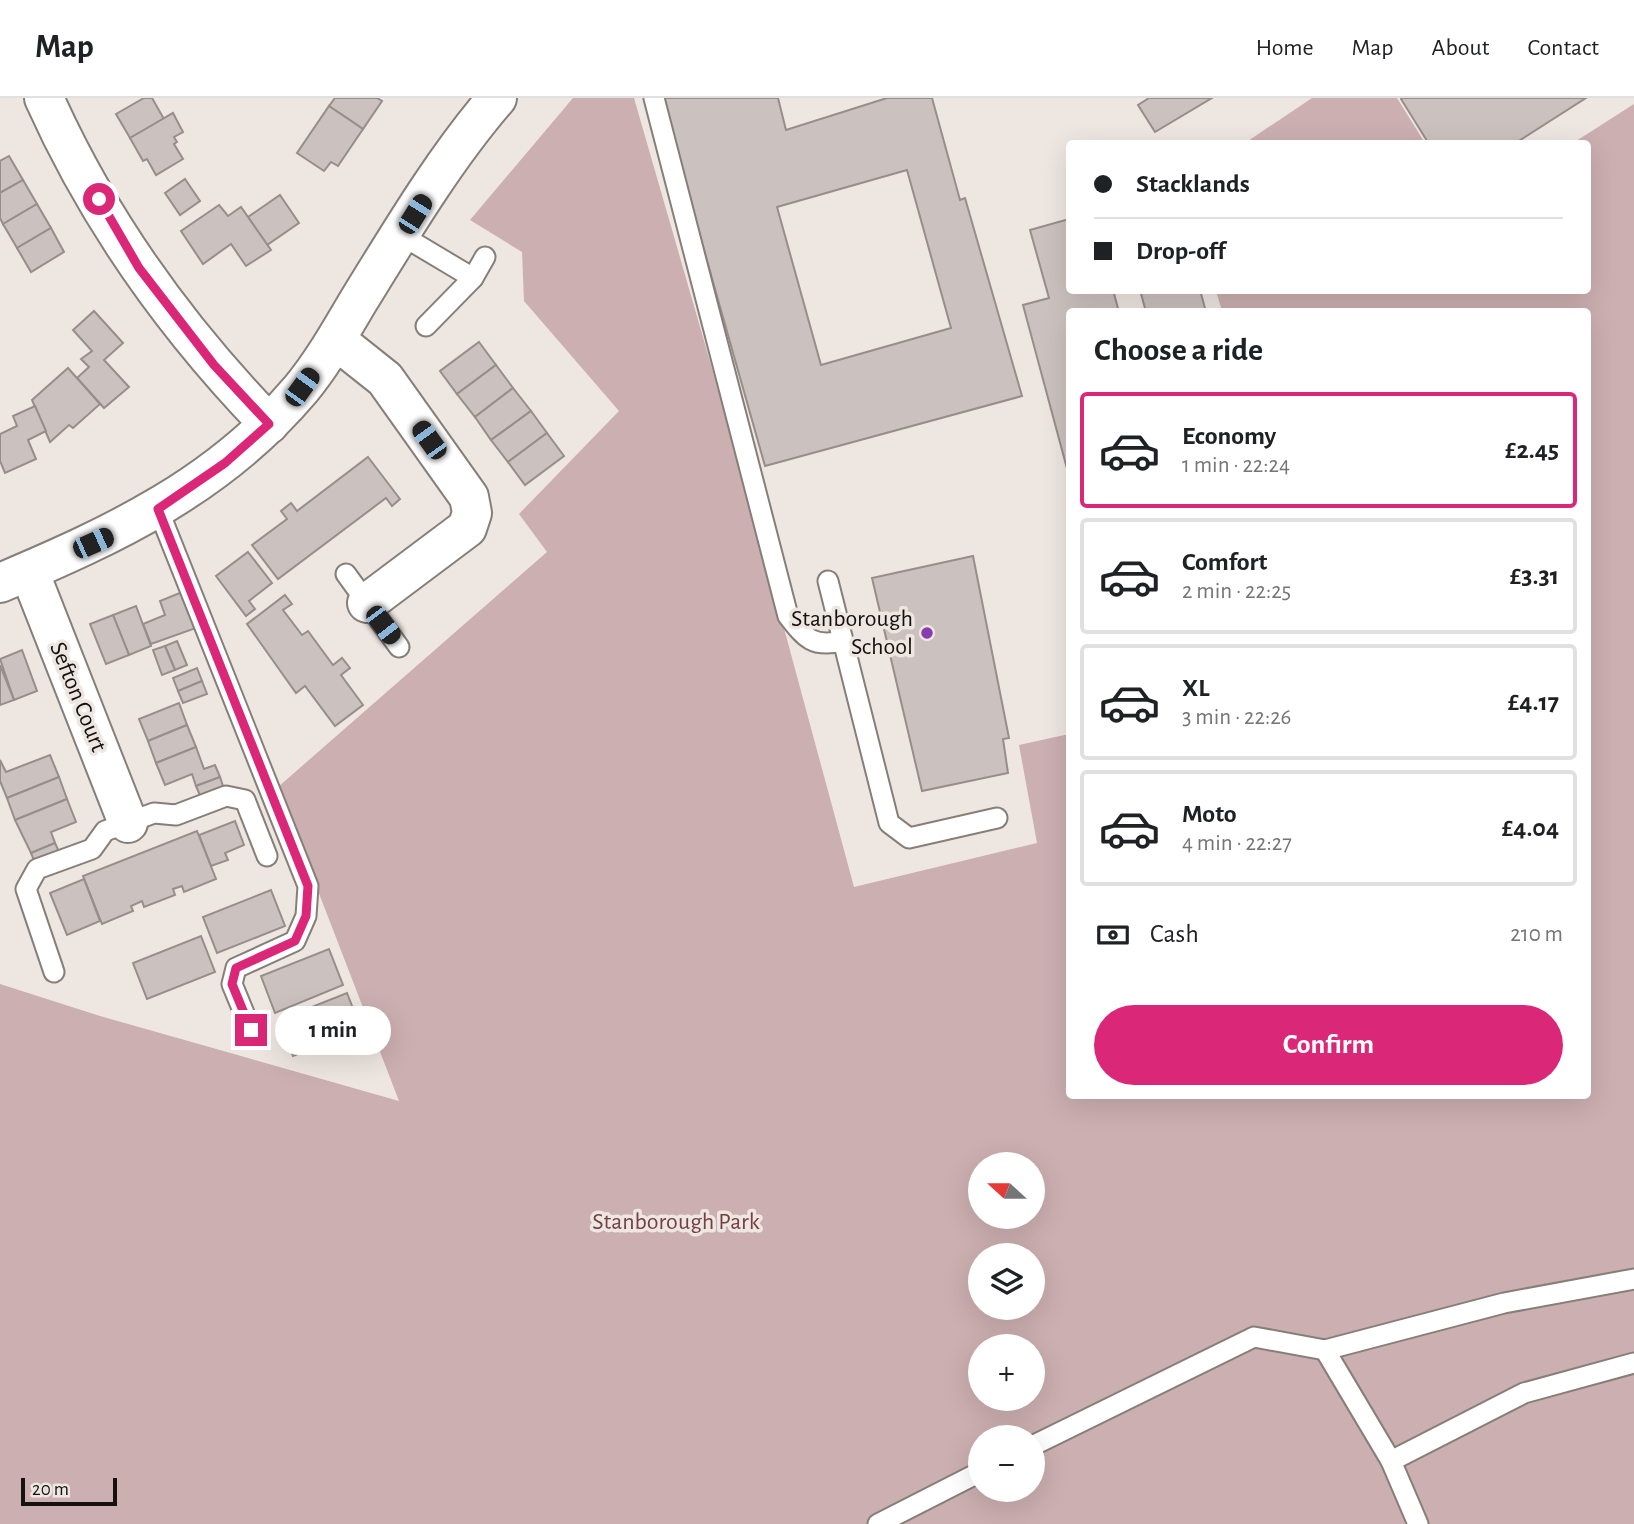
<!DOCTYPE html>
<html lang="en">
<head>
<meta charset="utf-8">
<style>
	body { margin:0; font-family:"Alegreya Sans",sans-serif; background:#f2f2f2; color:#202124; height:100vh; display:flex; flex-direction:column; font-size:26px; white-space:nowrap }
	* { box-sizing:border-box; margin:0 }
	p { font-size:23px; color:#757577 }
	.icon { flex:none; width:38px; height:38px; fill:none; stroke:currentColor; stroke-width:2; stroke-linecap:round; stroke-linejoin:round }
	.map { position:relative; flex:1; overflow:hidden }
	.sheet { position:absolute; left:1066px; top:210px; width:525px; height:791px; display:flex; flex-direction:column; background:#fff; border-radius:7px; box-shadow:0 7px 28px #0002 }
	.sheet>* { flex:none }
	.top-card { position:absolute; left:1066px; top:42px; width:525px; height:154px; border-radius:7px; box-shadow:0 7px 28px #0002; display:grid; align-content:center; height:154px; padding:0 28px; background:#fff }
	.needle { width:46px; rotate:291deg }
	.fabs { position:absolute; left:968px; top:1054px; display:grid; gap:14px }
	.fabs a { display:grid; place-items:center; width:77px; height:77px; border-radius:50%; background:#fff; box-shadow:0 7px 28px #0002; font-size:35px }
	.scale { position:absolute; left:21px; bottom:18px; width:96px; box-sizing:border-box; padding-left:7px; border:4px solid #14110f; border-top:0; font-size:19px; line-height:24px; white-space:nowrap; color:#14110f; -webkit-text-stroke:5px #eee6e1; paint-order:stroke }
	.end { position:absolute; width:32px; height:32px; margin:-16px; border:9px solid #db2777; background:#fff; box-shadow:0 0 0 4px #fff }
	.from { border-radius:50% }
	.bubble { position:absolute; height:49px; border-radius:24px; background:#fff; box-shadow:0 7px 28px #0002; font-size:23px; font-weight:700; line-height:49px; text-align:center }
	.car { position:absolute; width:21px; height:42px; margin:-21px -10px; border-radius:9px; box-shadow:0 0 5px 2px #0007; background:linear-gradient(#222 24%,#8ab4d8 0 40%,#222 0 76%,#8ab4d8 0 86%,#222 0) }
	.top-card b { display:flex; align-items:center; gap:24px; height:66px; font-size:26px }
	.top-card b+b { border-top:2px solid #e0e0e0 }
	.top-card i { width:18px; height:18px; background:#202124 }
	ul { padding:0; list-style:none }
	li { display:flex; align-items:center; gap:21px; height:116px; margin:0 14px 10px; padding:0 14px; border:4px solid #e0e0e0; border-radius:7px }
	li div { flex:1 }
	li b { display:block; font-size:26px }
	li em { font-style:normal; font-weight:700 }
	li.active { border-color:#db2777 }
	li>.icon { width:63px; height:63px; stroke-width:1.5 }
	h2 { padding:0 28px; font-size:32px; line-height:84px }
	.pay { display:flex; align-items:center; gap:18px; height:77px; padding:0 28px; font-size:26px }
	.pay p { margin-inline-start:auto }
	.button { display:flex; gap:14px; margin-top:auto; padding:14px 28px }
	.button a { flex:1; height:80px; border-radius:42px; background:#db2777; color:#fff; font-size:28px; font-weight:700; line-height:80px; text-align:center }
	header { display:flex; align-items:center; gap:42px; box-sizing:border-box; height:98px; padding:0 35px; background:#fff; border-bottom:2px solid #e0e0e0 }
	header strong { font-size:33px }
	nav { display:flex; gap:38px; margin-inline-start:auto; font-size:24px }
	.map>svg:first-child { display:block }
	.green { fill:#ccafb0; fill-rule:evenodd }
	.building { fill:#cbc1be; stroke:#978e8b; stroke-width:2; fill-rule:evenodd }
	.lines { fill:none; stroke-linecap:round; stroke-linejoin:round }
	.service-casing { stroke:#867e79; stroke-width:23 }
	.minor-casing { stroke:#867e79; stroke-width:42 }
	.tertiary-casing { stroke:#867e79; stroke-width:42 }
	.service { stroke:#fff; stroke-width:19 }
	.minor { stroke:#fff; stroke-width:38 }
	.tertiary { stroke:#fff; stroke-width:38 }
	.route { stroke:#db2777; stroke-width:9 }
	.poi-dot { fill:#893cad; stroke:#eee6e1; stroke-width:2.5 }
	.labels { text-anchor:middle; dominant-baseline:central; stroke-width:7; stroke-linejoin:round; paint-order:stroke }
	.poi-label { font-size:24px; fill:#14110f; stroke:#eee6e1; text-anchor:end }
	.street-label { font-size:24px; fill:#14110f; stroke:#eee6e1 }
	.park-label { font-size:24px; fill:#754044; stroke:#eee6e1 }
</style>
</head>
<body>
<header>
<strong>Map</strong>
<nav><a>Home</a><a>Map</a><a>About</a><a>Contact</a></nav>
</header>
<div class="map">
<svg width="1634" height="1426" viewBox="0 0 1634 1426">
	<rect width="100%" height="100%" fill="#eee6e1"/>
	<g class="green">
		<path d="M573,0H634L739,364L854,789L1037,745L1019,647L1069,636V998H1587V214L1222,213L1216,193L1587,192V46L1573,45L1634,6V1426H0V886L100,918L399,1003L278,689L547,454L519,416L619,313L524,203L522,154L470,122ZM980,1066H1032V1118H980ZM980,1157H1032V1209H980ZM980,1248H1032V1300H980ZM980,1339H1032V1391H980Z"/>
		<path d="M1312,0H1397L1425,45H1245Z"/>
	</g>
	<g class="building">
		<path d="M144,0H152L164,21L130,40L116,16Z"/>
		<path d="M335,0H377L382,3L363,31L329,8Z"/>
		<path d="M661,0H778L786,32L887,0H932L960,102L965,100L1022,298L765,368ZM907,72L951,230L821,267L777,109Z"/>
		<path d="M1149,0H1212L1155,34L1138,7Z"/>
		<path d="M1403,0H1586L1514,46H1429L1401,1Z"/>
		<path d="M329,8L363,31L338,68L331,64L324,73L297,55Z"/>
		<path d="M173,15L183,34L174,39L177,44L174,46L183,61L156,77L147,61L143,63L130,40Z"/>
		<path d="M9,58L23,82L0,95V63Z"/>
		<path d="M185,81L200,103L180,117L165,95Z"/>
		<path d="M23,82L37,106L3,126L0,120V95Z"/>
		<path d="M280,97L299,125L267,147L248,119Z"/>
		<path d="M37,106L51,130L17,150L3,126Z"/>
		<path d="M219,107L228,118L241,109L271,152L246,168L231,146L203,166L181,133Z"/>
		<path d="M1069,121V192H1113L1119,214H1069V378L1023,207L1049,200L1030,132Z"/>
		<path d="M51,130L64,154L31,174L17,150Z"/>
		<path d="M1140,192H1200L1206,214H1146Z"/>
		<path d="M94,213L123,245L104,262L129,289L104,310L77,280L89,269L81,261L92,253L73,232Z"/>
		<path d="M479,244L496,267L457,296L440,273Z"/>
		<path d="M496,267L513,290L475,319L457,296Z"/>
		<path d="M68,270L100,306L73,330L69,327L50,344L32,302Z"/>
		<path d="M513,290L531,313L491,342L475,319Z"/>
		<path d="M35,308L46,333L28,342L36,361L5,375L0,363V336L17,328L13,318Z"/>
		<path d="M531,313L547,335L508,364L491,342Z"/>
		<path d="M547,335L564,358L525,387L508,364Z"/>
		<path d="M368,359L400,401L392,408L386,400L278,481L252,447L287,421L281,413L291,405L297,413Z"/>
		<path d="M248,454L272,485L249,503L255,511L246,518L216,478Z"/>
		<path d="M973,458L1009,640L1003,641L1008,675L922,693L872,480Z"/>
		<path d="M182,494L196,530L151,546L143,526L165,517L160,503Z"/>
		<path d="M285,497L292,506L283,512L302,537L308,533L333,567L342,560L350,570L341,577L363,607L335,628L305,588L296,595L247,526Z"/>
		<path d="M136,508L151,548L129,557L113,517Z"/>
		<path d="M113,517L129,557L106,566L90,526Z"/>
		<path d="M177,543L187,567L175,572L165,548Z"/>
		<path d="M165,548L175,572L162,577L153,552Z"/>
		<path d="M22,552L37,593L14,602L0,561Z"/>
		<path d="M0,567L14,602L0,607Z"/>
		<path d="M197,570L202,583L178,593L173,580Z"/>
		<path d="M202,583L207,596L183,605L178,593Z"/>
		<path d="M179,605L187,627L148,643L139,621Z"/>
		<path d="M187,627L196,649L156,665L148,643Z"/>
		<path d="M196,649L204,671L215,667L220,679L196,688L192,676L165,687L156,665Z"/>
		<path d="M50,657L59,679L7,700L0,683V662L6,674Z"/>
		<path d="M59,679L67,701L15,722L7,700Z"/>
		<path d="M220,679L224,691L201,700L196,688Z"/>
		<path d="M67,701L76,724L51,734L55,745L31,755L15,722Z"/>
		<path d="M235,723L244,747L225,755L228,762L211,768L199,737Z"/>
		<path d="M197,733L216,781L184,794L182,788L173,791L175,797L144,809L142,803L131,808L133,813L102,826L83,778Z"/>
		<path d="M55,745L60,756L35,765L31,755Z"/>
		<path d="M84,781L100,823L67,837L50,795Z"/>
		<path d="M271,792L285,828L217,855L203,819Z"/>
		<path d="M201,838L215,874L147,901L133,865Z"/>
		<path d="M329,851L343,887L275,915L261,878Z"/>
		<path d="M347,895L361,931L293,958L279,922Z"/>
	</g>
	<g class="lines">
		<g class="service-casing">
			<g id="service">
				<path d="M654,0L788,518C805,540 813,550 842,543"/>
				<path d="M401,137L473,180"/>
				<path d="M426,228L473,180L485,159"/>
				<path d="M158,411L308,788L306,818L295,843L236,870L232,886L251,932"/>
				<path d="M346,476L399,549"/>
				<path d="M828,483L889,725L909,740L997,720"/>
				<path d="M54,874L26,791L37,771L92,751L105,733L154,715L176,717L226,698L245,702L267,758"/>
				<path d="M1325,1252L1391,1363L1418,1426"/>
				<path d="M1032,1348L1254,1239L1325,1252L1504,1205L1634,1181"/>
				<path d="M1391,1363L1524,1295L1634,1265"/>
				<path d="M878,1426L980,1374"/>
			</g>
		</g>
		<g class="minor-casing">
			<g id="minor">
				<path d="M44,0C98,121 177,231 269,326"/>
				<path d="M336,242L385,281L469,399L472,415L467,430L367,505"/>
				<path d="M29,473L128,725"/>
			</g>
		</g>
		<g class="tertiary-casing">
			<path id="tertiary" d="M0,485C114,437 219,388 301,291C324,263 341,232 359,202C401,134 445,60 497,0"/>
		</g>
		<use href="#service" class="service"/>
		<use href="#minor" class="minor"/>
		<use href="#tertiary" class="tertiary"/>
	</g>
	<g class="lines">
		<path class="route" d="M99,101L139,170L214,267L269,326L225,365L158,411L308,788L306,818L295,843L236,870L232,886L251,932"/>
	</g>
	<circle class="poi-dot" cx="927" cy="535" r="7"/>
	<g class="labels">
		<g class="poi-label">
			<text x="913" y="521">Stanborough<tspan x="913" dy="28">School</tspan></text>
		</g>
		<g class="street-label">
			<text transform="translate(78 599) rotate(68)">Sefton Court</text>
		</g>
		<g class="park-label">
			<text x="676" y="1124">Stanborough Park</text>
		</g>
	</g>
</svg>
<div class="fabs">
<a><svg class="needle" viewBox="-14 -14 28 28"><path d="M0-13l5 13h-10z" fill="#e53935"/><path d="M0 13l5-13h-10z" fill="#757577"/></svg></a>
<a><svg class="icon" aria-label="layers" viewBox="0 0 24 24"><path d="M12 4l9 5-9 5-9-5zM3 14l9 5 9-5"/></svg></a>
<a>+</a>
<a>−</a>
</div>
<div class="scale">20 m</div>
<i class="end from" style="left:99px;top:101px"></i>
<i class="end" style="left:251px;top:932px"></i>
<div class="bubble" style="left:275px;top:908px;width:116px">1 min</div>
<i class="car" style="left:415px;top:116px;rotate:32deg"></i>
<i class="car" style="left:302px;top:289px;rotate:36deg"></i>
<i class="car" style="left:429px;top:342px;rotate:324deg"></i>
<i class="car" style="left:93px;top:445px;rotate:66deg"></i>
<i class="car" style="left:383px;top:527px;rotate:143deg"></i>
<div class="top-card">
<b><i class="from"></i>Stacklands</b>
<b><i></i>Drop-off</b>
</div>
<section class="sheet">
<h2>Choose a ride</h2>
<ul>
<li class="active"><svg class="icon" aria-label="car" viewBox="0 0 24 24"><path d="M5 17H2v-5l4-1 3-4h7l3 4 3 1v5h-3M9 17h6M6 11h13"/><circle cx="7" cy="17" r="2"/><circle cx="17" cy="17" r="2"/></svg><div><b>Economy</b><p>1 min · 22:24</p></div><em>£2.45</em></li>
<li><svg class="icon" aria-label="car" viewBox="0 0 24 24"><path d="M5 17H2v-5l4-1 3-4h7l3 4 3 1v5h-3M9 17h6M6 11h13"/><circle cx="7" cy="17" r="2"/><circle cx="17" cy="17" r="2"/></svg><div><b>Comfort</b><p>2 min · 22:25</p></div><em>£3.31</em></li>
<li><svg class="icon" aria-label="car" viewBox="0 0 24 24"><path d="M5 17H2v-5l4-1 3-4h7l3 4 3 1v5h-3M9 17h6M6 11h13"/><circle cx="7" cy="17" r="2"/><circle cx="17" cy="17" r="2"/></svg><div><b>XL</b><p>3 min · 22:26</p></div><em>£4.17</em></li>
<li><svg class="icon" aria-label="car" viewBox="0 0 24 24"><path d="M5 17H2v-5l4-1 3-4h7l3 4 3 1v5h-3M9 17h6M6 11h13"/><circle cx="7" cy="17" r="2"/><circle cx="17" cy="17" r="2"/></svg><div><b>Moto</b><p>4 min · 22:27</p></div><em>£4.04</em></li>
</ul>
<div class="pay"><svg class="icon" aria-label="cash" viewBox="0 0 24 24"><path d="M3 7h18v10H3z"/><circle cx="12" cy="12" r="2"/></svg>Cash<p>210 m</p></div>
<div class="button"><a>Confirm</a></div>
</section>
</div>
</body>
</html>
